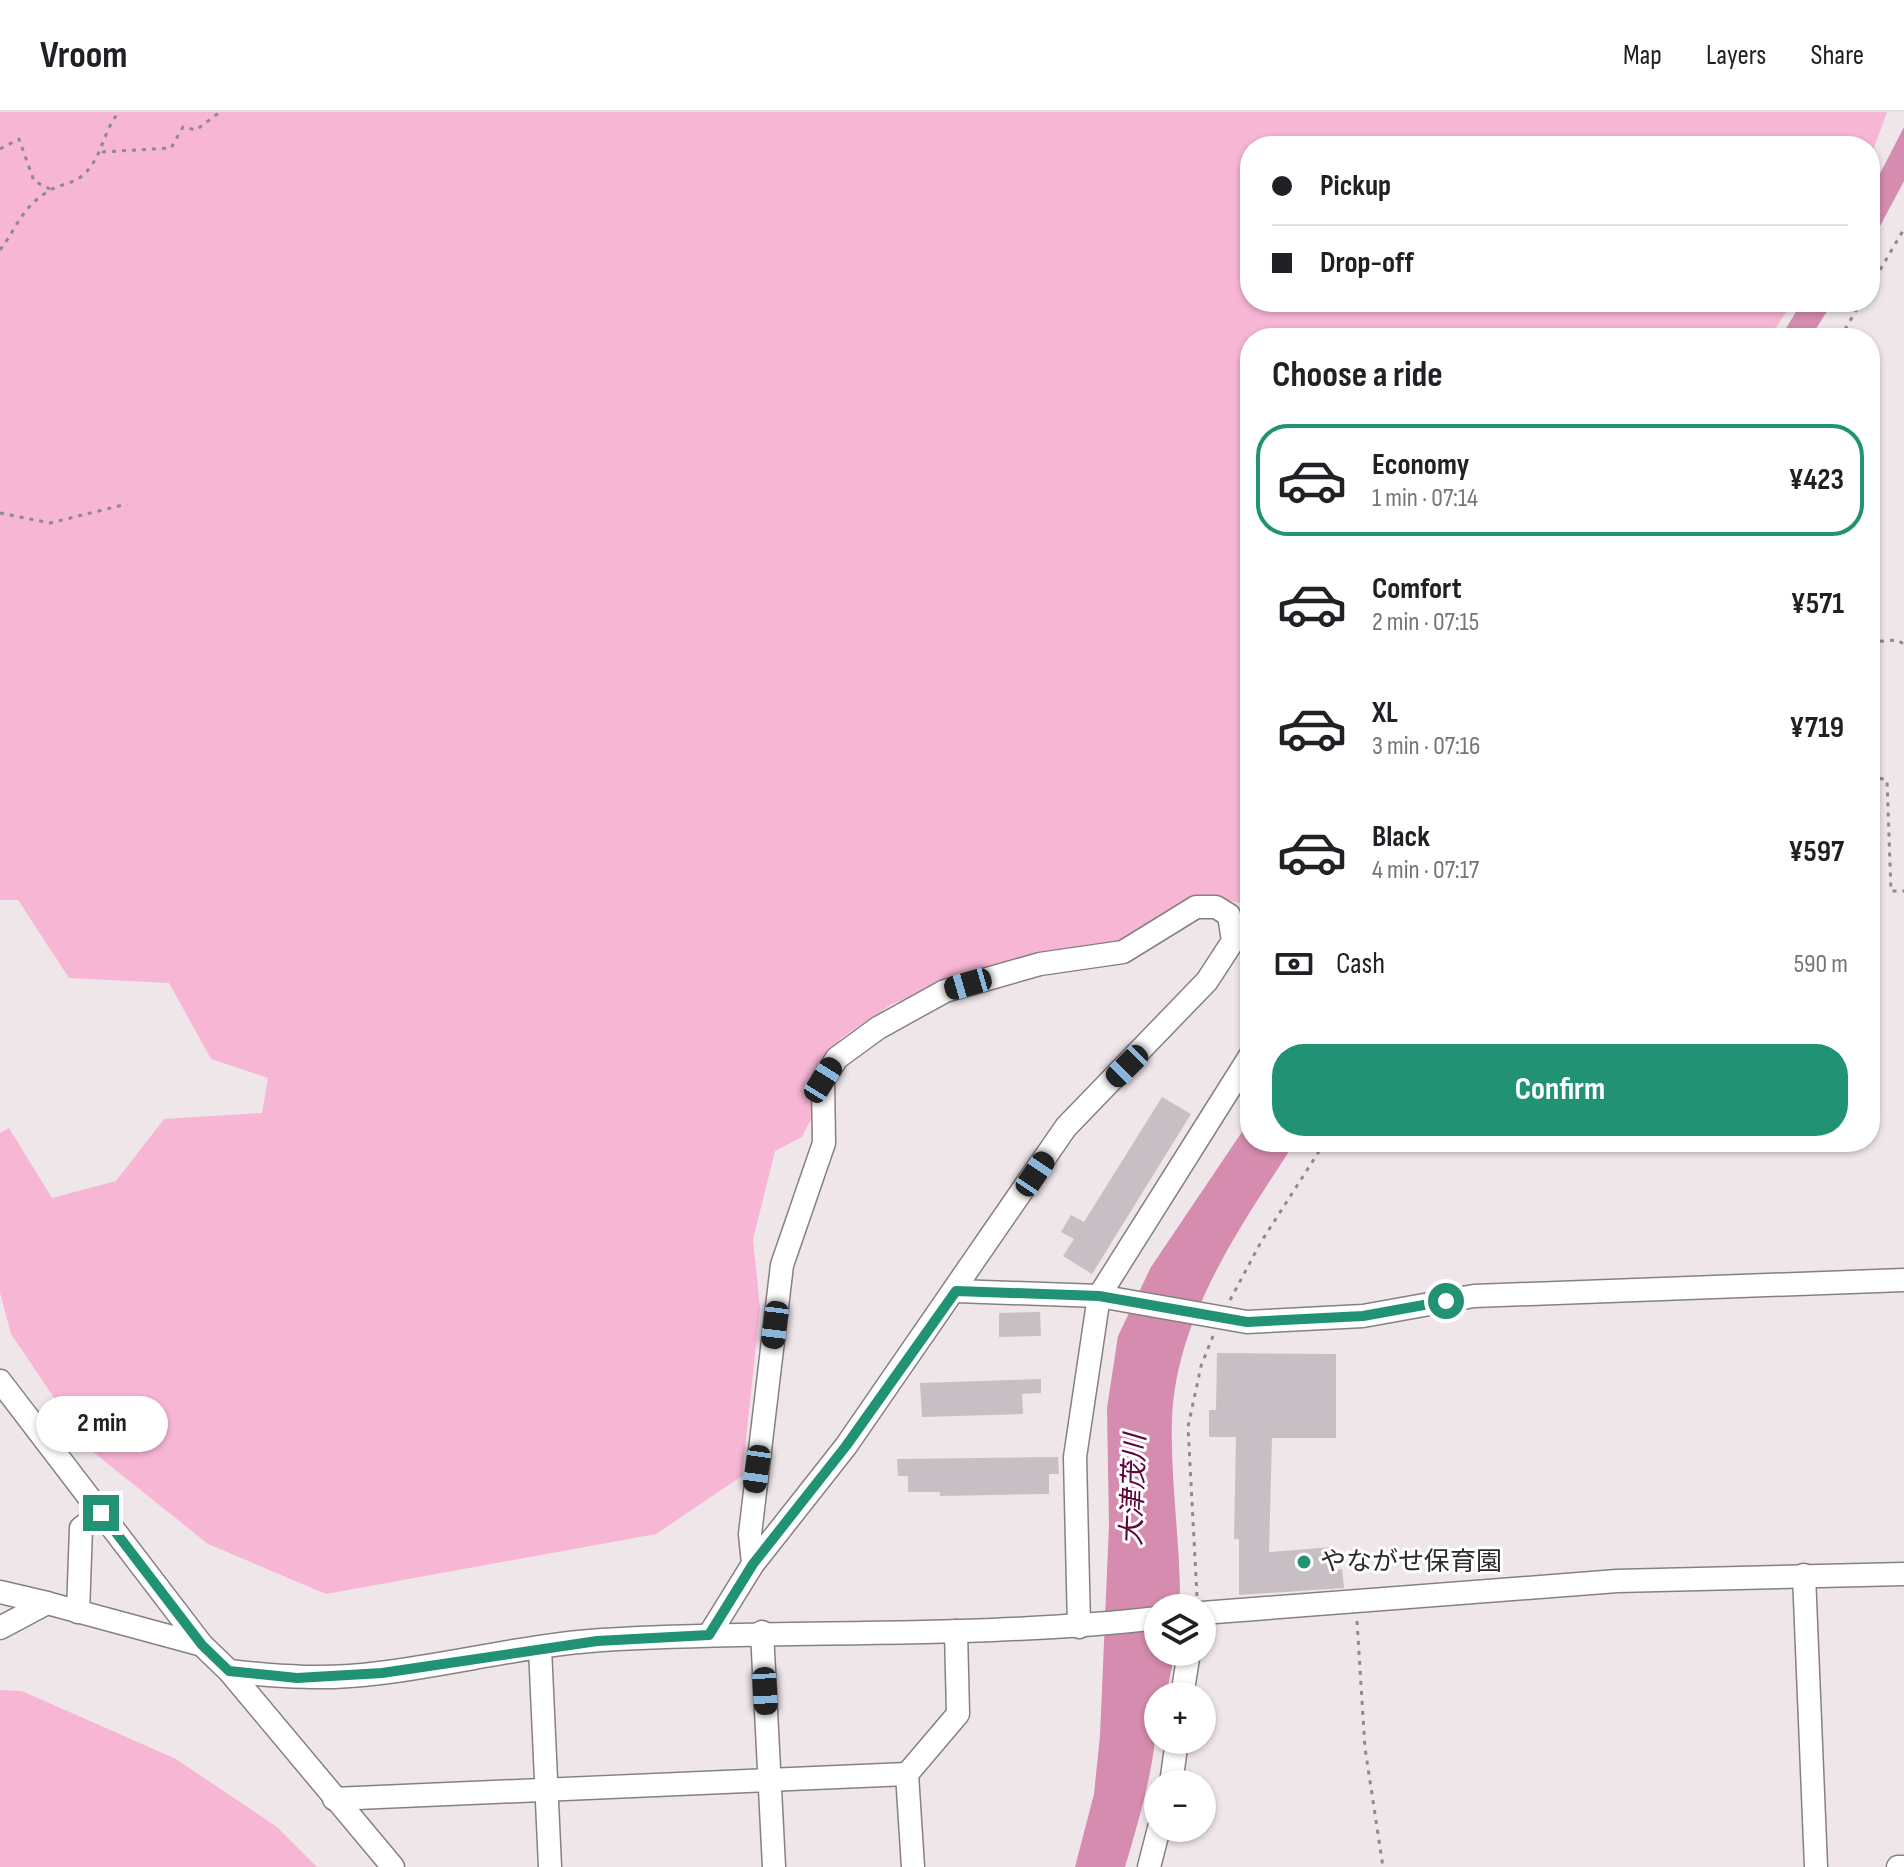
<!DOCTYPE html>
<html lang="en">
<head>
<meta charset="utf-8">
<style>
	body { margin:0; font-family:"Sofia Sans Condensed","Noto Sans JP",sans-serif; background:#f2f2f2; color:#202124; height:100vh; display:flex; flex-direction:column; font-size:30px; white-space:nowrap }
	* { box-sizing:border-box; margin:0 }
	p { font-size:26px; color:#757577 }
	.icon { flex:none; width:44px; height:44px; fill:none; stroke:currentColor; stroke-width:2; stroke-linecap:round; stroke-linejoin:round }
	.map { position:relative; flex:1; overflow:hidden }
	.panel { position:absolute; left:1240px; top:216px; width:640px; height:824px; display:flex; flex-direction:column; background:#fff; border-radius:32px; box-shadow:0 2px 6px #0004 }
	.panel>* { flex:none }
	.guide { position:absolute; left:1240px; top:24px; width:640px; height:176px; border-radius:32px; box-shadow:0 2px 6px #0004; display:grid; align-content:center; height:176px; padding:0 32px; background:#fff }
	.controls { position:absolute; left:1144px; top:1482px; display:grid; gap:16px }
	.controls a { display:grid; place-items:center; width:72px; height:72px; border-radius:50%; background:#fff; box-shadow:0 2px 6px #0004; font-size:40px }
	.end { position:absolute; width:36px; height:36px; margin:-18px; border:10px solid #219273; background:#fff; box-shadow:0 0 0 4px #fff }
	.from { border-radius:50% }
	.bubble { position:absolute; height:56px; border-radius:28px; background:#fff; box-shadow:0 2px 6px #0004; font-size:26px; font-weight:700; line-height:56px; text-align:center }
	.car { position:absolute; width:24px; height:48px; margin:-24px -12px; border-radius:10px; box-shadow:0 0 6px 2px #0007; background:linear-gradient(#222 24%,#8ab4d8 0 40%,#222 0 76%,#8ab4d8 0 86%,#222 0) }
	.guide b { display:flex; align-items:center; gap:28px; height:76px; font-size:30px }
	.guide b+b { border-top:2px solid #e0e0e0 }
	.guide i { width:20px; height:20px; background:#202124 }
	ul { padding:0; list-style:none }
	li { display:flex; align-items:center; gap:24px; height:112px; margin:0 16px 12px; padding:0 16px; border:4px solid transparent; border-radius:32px }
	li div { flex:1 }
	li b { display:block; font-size:30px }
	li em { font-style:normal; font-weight:700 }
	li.on { border-color:#219273 }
	li>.icon { width:72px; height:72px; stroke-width:1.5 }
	h2 { padding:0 32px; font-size:36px; line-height:96px }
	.pay { display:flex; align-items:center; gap:20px; height:88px; padding:0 32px; font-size:30px }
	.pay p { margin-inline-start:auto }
	.cta { display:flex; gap:16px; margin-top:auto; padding:16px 32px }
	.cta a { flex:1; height:92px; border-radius:32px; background:#219273; color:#fff; font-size:32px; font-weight:700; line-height:92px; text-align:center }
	header { display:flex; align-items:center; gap:48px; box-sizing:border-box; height:112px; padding:0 40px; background:#fff; border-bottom:2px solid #e0e0e0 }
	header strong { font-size:38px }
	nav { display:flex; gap:44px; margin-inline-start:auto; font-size:28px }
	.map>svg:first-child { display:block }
	.green { fill:#f7b6d4 }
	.water { fill:#d58cae }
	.building { fill:#c7bfc3 }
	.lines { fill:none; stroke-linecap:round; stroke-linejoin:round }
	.minor-casing { stroke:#878083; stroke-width:25 }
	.path { stroke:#908a8c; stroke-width:3; stroke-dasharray:4 6; stroke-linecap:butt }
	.minor { stroke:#fff; stroke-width:22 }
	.route { stroke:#219273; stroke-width:10 }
	.poi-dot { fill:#219273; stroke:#fff; stroke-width:3 }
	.labels { text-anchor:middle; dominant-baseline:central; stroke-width:6; stroke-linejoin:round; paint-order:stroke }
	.poi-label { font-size:26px; fill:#2c292a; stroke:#fff; text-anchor:start }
	.water-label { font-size:28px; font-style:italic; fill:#5e043c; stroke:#fff }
</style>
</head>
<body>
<header>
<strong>Vroom</strong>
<nav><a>Map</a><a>Layers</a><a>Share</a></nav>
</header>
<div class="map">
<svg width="1904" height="1755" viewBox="0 0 1904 1755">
	<rect width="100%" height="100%" fill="#efe6ea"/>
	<g class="green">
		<path d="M0,0H1887L1870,47V34H1250V190H1793L1769,226H1250V786L1241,791L1202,784L1126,830L970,862L892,892L840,927L825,957L829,971L802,1025L775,1039L753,1127L760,1196L742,1364L656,1422L326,1482L208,1432L88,1336L11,1222L0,1181V1021L9,1016L52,1086L116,1069L164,1007L262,1001L268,966L211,947L169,871L69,866L18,788H0Z"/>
		<path d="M0,1578L22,1579L176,1647L277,1715L317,1755H0Z"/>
	</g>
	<g class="water">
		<path d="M1904,15V69L1870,133V81Z"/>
		<path d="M1802,190H1833L1810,226H1780Z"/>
		<path d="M1250,1008V1030H1295C1242,1113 1176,1204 1172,1307C1170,1370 1181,1433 1180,1496H1158V1540H1175L1166,1584H1158C1158,1644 1142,1698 1125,1755H1075L1094,1682L1100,1624L1109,1413L1107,1296L1118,1224L1151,1155Z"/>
	</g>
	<g class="building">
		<path d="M1162,985L1191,1002L1092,1162L1063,1144L1074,1127L1061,1120L1071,1103L1084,1110Z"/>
		<path d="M1040,1200L1041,1224L999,1225V1201Z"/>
		<path d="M1217,1241L1336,1242V1326H1272L1269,1440L1333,1435L1334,1458L1342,1457L1344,1476L1239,1483V1427H1234L1236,1325H1209V1298H1216Z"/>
		<path d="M1041,1267V1281L1022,1282L1023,1302L922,1305L920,1271Z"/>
		<path d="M1058,1345L1059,1362H1049V1382L940,1384V1380H908V1364H898L897,1347Z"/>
	</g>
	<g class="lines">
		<g class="minor-casing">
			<g id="minor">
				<path d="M956,1179L1099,1184L1247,1210L1363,1204L1474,1184L1904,1168"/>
				<path d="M0,1269L202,1533L229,1559L393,1755"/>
				<path d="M1804,1463L1816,1755"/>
				<path d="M0,1480L47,1491"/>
				<path d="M78,1500L81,1416L101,1401"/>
				<path d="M1202,1501L1617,1469L1904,1462"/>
				<path d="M1079,1515L1075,1345L1099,1184L1250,944"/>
				<path d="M0,1516L47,1491L202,1533"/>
				<path d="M762,1520L774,1755"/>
				<path d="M709,1523L753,1452L846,1334L1066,1015L1207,869L1233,829L1229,803L1216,795H1196L1123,840L1040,852L945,879L878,916L837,946L823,968L824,1031L782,1153L750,1422L753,1452"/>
				<path d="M540,1536L550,1755"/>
				<path d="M229,1559C280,1565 329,1568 380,1561C454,1552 527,1533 602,1528C787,1517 974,1527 1158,1506"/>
				<path d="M1182,1584L1189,1540"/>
				<path d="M1171,1672L1177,1628"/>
				<path d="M334,1687L907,1662"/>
				<path d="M913,1755L907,1662L958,1602L956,1519"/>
				<path d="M1149,1755L1159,1716"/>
				<path d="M1898,1755H1904"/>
			</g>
		</g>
		<g class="path">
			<path d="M0,37L19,27L34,69L50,77"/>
			<path d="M102,40L171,36L183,15L196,18L220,0"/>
			<path d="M0,138C18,114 21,97 47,80C57,73 72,72 82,64C103,46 102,20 119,0"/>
			<path d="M1870,175L1904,117"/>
			<path d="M1840,226L1861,190"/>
			<path d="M0,401L50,411L127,392"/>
			<path d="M1870,530L1897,528L1904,532"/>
			<path d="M1870,664L1887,668L1891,779H1904"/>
			<path d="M1230,1188L1261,1130L1325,1030"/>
			<path d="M1197,1484L1188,1315L1201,1254L1213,1224"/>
			<path d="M1357,1509L1365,1636L1383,1755"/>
		</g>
		<use href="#minor" class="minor"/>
	</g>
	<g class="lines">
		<path class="route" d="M101,1401L202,1533L229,1559L297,1566L382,1561L597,1529L709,1523L753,1452L846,1334L956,1179L1099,1184L1247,1210L1363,1204L1446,1189"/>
	</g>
	<circle class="poi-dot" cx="1304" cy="1450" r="8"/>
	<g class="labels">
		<g class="poi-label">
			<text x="1320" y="1450">やながせ保育園</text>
		</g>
		<g class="water-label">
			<text transform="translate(1134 1378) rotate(-88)">大津茂川</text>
		</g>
	</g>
</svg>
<div class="controls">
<a><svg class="icon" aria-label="layers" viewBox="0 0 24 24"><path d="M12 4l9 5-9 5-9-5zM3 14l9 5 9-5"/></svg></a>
<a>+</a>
<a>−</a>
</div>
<i class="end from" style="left:1446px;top:1189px"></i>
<i class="end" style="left:101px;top:1401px"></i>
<div class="bubble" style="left:36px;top:1284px;width:132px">2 min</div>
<i class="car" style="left:968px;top:872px;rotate:254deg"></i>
<i class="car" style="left:1127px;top:954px;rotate:225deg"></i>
<i class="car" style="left:823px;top:968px;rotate:32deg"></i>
<i class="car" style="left:1035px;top:1062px;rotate:34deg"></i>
<i class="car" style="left:775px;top:1213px;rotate:187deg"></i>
<i class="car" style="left:757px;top:1357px;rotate:188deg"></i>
<i class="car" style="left:765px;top:1579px;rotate:177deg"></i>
<div class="guide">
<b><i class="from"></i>Pickup</b>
<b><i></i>Drop-off</b>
</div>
<section class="panel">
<h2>Choose a ride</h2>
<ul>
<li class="on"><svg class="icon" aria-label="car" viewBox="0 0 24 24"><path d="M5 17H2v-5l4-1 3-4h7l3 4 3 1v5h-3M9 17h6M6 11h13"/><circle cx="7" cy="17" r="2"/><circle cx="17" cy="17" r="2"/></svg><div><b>Economy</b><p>1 min · 07:14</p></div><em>¥423</em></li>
<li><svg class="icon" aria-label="car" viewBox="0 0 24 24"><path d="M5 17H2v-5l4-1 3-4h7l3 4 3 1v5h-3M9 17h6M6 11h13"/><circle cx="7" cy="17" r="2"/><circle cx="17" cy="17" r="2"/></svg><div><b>Comfort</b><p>2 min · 07:15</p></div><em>¥571</em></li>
<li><svg class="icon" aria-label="car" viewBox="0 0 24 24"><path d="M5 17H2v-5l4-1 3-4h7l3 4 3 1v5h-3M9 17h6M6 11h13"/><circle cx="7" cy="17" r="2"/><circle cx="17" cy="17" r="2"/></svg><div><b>XL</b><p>3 min · 07:16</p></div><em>¥719</em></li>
<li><svg class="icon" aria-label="car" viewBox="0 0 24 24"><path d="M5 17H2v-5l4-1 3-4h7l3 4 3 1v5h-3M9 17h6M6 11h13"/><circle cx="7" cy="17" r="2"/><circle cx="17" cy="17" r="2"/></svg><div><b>Black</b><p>4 min · 07:17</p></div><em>¥597</em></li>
</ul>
<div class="pay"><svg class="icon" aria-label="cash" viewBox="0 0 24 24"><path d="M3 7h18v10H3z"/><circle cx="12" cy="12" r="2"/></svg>Cash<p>590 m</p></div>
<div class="cta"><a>Confirm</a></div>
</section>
</div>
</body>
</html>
